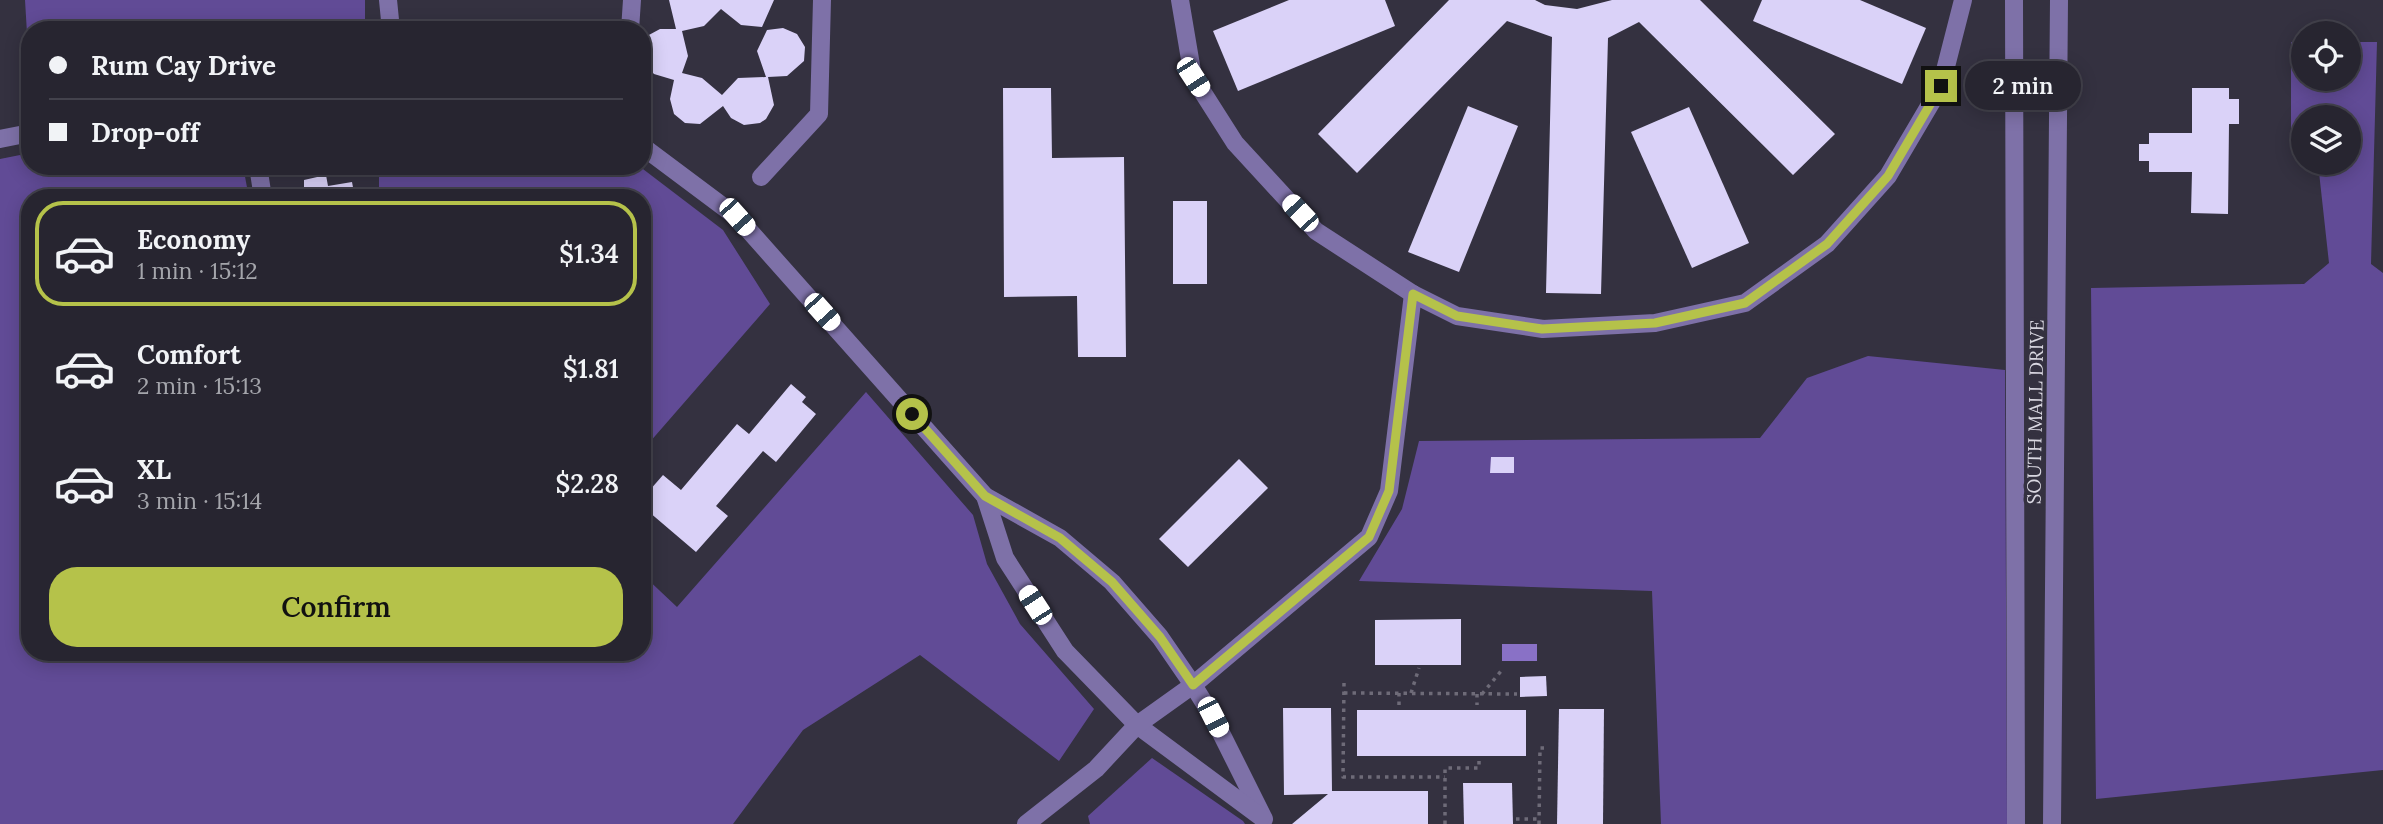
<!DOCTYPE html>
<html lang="en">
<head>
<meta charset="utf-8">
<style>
	body { margin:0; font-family:Lora,serif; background:#33313c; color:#f1f3f6; height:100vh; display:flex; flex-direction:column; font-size:26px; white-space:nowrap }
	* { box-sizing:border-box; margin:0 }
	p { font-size:23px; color:#a4a5ab }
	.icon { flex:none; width:38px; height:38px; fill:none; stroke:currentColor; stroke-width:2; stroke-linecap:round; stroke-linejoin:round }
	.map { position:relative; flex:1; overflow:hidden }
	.panel { position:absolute; left:21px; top:189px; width:630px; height:472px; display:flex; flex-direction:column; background:#272530; border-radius:28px; box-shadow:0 4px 18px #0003,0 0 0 2px #43424c }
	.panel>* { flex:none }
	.top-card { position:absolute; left:21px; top:21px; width:630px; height:154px; border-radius:28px; box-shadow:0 4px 18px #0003,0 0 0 2px #43424c; display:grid; align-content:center; height:154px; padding:0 28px; background:#272530 }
	.buttons { position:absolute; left:2291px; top:21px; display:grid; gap:14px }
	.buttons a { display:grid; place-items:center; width:70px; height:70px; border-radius:50%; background:#272530; box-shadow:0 4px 18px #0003,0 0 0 2px #43424c; font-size:35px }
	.end { position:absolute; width:32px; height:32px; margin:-16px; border:9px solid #b5c24a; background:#111; box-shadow:0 0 0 4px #111 }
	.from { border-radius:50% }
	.bubble { position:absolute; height:49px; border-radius:24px; background:#272530; box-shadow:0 4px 18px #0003,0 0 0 2px #43424c; font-size:23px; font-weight:600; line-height:49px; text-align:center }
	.car { position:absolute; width:21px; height:42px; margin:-21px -10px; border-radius:9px; box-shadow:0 0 5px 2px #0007; background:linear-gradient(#fff 24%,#345 0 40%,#fff 0 76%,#345 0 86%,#fff 0) }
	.top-card b { display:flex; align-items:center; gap:24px; height:66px; font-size:26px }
	.top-card b+b { border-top:2px solid #43424c }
	.top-card i { width:18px; height:18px; background:#f1f3f6 }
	ul { padding:12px 0 0; list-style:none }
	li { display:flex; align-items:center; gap:21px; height:105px; margin:0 14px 10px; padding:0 14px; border:4px solid transparent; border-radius:28px }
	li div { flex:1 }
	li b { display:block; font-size:26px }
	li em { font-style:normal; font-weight:600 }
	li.active { border-color:#b5c24a }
	li>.icon { width:63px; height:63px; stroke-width:1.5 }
	.primary-button { display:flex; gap:14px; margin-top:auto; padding:14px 28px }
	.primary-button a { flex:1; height:80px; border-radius:28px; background:#b5c24a; color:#111; font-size:28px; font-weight:600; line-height:80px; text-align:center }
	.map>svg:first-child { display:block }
	.green { fill:#614b96 }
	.water { fill:#8971c6 }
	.building { fill:#dad2f8 }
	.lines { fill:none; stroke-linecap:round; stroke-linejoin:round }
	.path { stroke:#6e6b78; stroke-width:3.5; stroke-dasharray:3.5 5; stroke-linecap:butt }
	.minor { stroke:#7e71a8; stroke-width:18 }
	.route { stroke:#b5c24a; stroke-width:9 }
	.labels { text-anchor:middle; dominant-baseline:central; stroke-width:7; stroke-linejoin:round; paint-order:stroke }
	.street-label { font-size:19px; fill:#d9d7e1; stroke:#343140 }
</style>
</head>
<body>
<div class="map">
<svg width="2383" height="824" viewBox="0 0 2383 824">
	<rect width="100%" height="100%" fill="#343140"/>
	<g class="green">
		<path d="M25,0H365V30H30V83Z"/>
		<path d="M2291,42H2303V79H2348L2349,42H2377L2371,264L2383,273V770L2096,799L2091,288L2304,284L2329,263L2318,163H2348V117H2303V153L2291,145Z"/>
		<path d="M30,153V166H243L249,198H30V653H642V574L677,607L866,392L973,515L987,564L1020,624L1094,709L1059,761L920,655L803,730L733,824H0V159Z"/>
		<path d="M379,166H639L723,230L770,304L642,451V198H379Z"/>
		<path d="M1868,356L2005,370L2007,824H1661L1652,591L1359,581L1402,509L1419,441L1760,438L1807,378Z"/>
		<path d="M1152,758L1243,821L1245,824H1090L1088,816Z"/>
	</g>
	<rect class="water" x="1502" y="644" width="35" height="17"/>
	<g class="building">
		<path d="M669,0H774L762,27L741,25L721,9L704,26L682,31L688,56L682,73L702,78L722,95L738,78L766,77L757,51L767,30L783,28L797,34L805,47L804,61L787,76L768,77L774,105L766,119L760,123L744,125L731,118L723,106L700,124L685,123L674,114L670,99L674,80L654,74L642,61V43L647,36L660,29H676Z"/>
		<path d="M1289,0H1385L1395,26L1238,91L1213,31Z"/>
		<path d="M1449,0H1535L1545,5L1577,9L1612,0H1700L1835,134L1793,175L1639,22L1608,38L1601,294L1546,293L1552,37L1507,21L1357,173L1318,134Z"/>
		<path d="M1762,0H1860L1926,28L1902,84L1753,21Z"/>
		<path d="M1003,88H1051L1052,158L1124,157L1126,357H1078L1077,296L1004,297Z"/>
		<path d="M2192,88H2229V99H2239V124H2229L2228,214L2191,213L2192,172H2149V161H2139V144H2149V133H2192Z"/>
		<path d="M1468,106L1518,126L1459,272L1408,252Z"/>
		<path d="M1689,107L1749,243L1692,268L1631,132Z"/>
		<path d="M326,175L328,186L352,182L355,198H304V180Z"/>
		<rect x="1173" y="201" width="34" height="83"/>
		<path d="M791,384L806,397L802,402L816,414L776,462L763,451L716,506L728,516L696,552L642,506V499L663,475L681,490L737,424L749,434Z"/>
		<path d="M1491,457H1514V473H1490Z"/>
		<path d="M1239,459L1268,488L1188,567L1159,539Z"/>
		<path d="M1461,619V665H1375V620Z"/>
		<path d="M1546,676L1547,696L1520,697V677Z"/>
		<path d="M1283,708H1331L1332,791H1428V824H1292L1328,794L1284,795Z"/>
		<path d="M1559,709H1604L1603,824H1557Z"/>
		<rect x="1357" y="710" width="169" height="46"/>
		<path d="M1463,783H1512L1513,824H1464Z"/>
	</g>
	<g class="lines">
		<g class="path">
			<path d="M1344,683L1343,777H1445"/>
			<path d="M1344,693L1517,694"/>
			<path d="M1411,693L1419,668"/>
			<path d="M1477,694V705"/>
			<path d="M1482,694L1502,670"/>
			<path d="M1399,705V693"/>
			<path d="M1516,819H1538"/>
			<path d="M1445,824V768H1479V759"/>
			<path d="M1539,824L1540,748H1548"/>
		</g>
		<g class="minor">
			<path d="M388,0L391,30"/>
			<path d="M1180,0L1193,77L1235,143L1316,231L1413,294L1457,316L1543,329L1655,323L1745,303L1827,244L1888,176L1941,86L1963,0"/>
			<path d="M2014,0L2016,824"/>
			<path d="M630,30L632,0"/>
			<path d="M0,139L30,133"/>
			<path d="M642,146L737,217L985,496L1060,538L1112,582L1160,637L1193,685L1213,717L1264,819"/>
			<path d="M258,166L263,198"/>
			<path d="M761,177L819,114L822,0"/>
			<path d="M985,496L1005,558L1065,651L1137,725L1261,817"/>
			<path d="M1026,824L1096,769L1137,725L1193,685L1369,537L1389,491L1413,294"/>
			<path d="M2052,824L2059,0"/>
		</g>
	</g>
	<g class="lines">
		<path class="route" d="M912,414L985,496L1060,538L1112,582L1160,637L1193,685L1369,537L1389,491L1413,294L1457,316L1542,329L1655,323L1745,303L1827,244L1888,176L1941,86"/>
	</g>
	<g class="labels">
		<g class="street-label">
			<text transform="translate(2035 412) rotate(-89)">SOUTH MALL DRIVE</text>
		</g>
	</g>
</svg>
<div class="buttons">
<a><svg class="icon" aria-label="locate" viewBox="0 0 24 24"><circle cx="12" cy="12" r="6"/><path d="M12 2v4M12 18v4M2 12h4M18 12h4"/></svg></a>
<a><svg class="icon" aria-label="layers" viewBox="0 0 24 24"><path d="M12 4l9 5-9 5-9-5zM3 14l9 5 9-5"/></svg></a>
</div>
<i class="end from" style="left:912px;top:414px"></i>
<i class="end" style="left:1941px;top:86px"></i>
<div class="bubble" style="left:1965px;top:61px;width:116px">2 min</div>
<i class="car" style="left:1193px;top:77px;rotate:147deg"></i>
<i class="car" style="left:1300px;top:213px;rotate:317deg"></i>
<i class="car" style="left:737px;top:217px;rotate:138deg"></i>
<i class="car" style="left:822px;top:312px;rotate:138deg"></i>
<i class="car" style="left:1035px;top:605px;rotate:327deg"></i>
<i class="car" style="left:1213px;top:717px;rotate:153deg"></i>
<div class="top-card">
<b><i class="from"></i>Rum Cay Drive</b>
<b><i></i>Drop-off</b>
</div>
<section class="panel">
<ul>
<li class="active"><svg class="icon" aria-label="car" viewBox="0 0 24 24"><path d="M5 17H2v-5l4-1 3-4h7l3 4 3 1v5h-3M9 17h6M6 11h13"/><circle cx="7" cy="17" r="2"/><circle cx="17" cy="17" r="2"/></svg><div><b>Economy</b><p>1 min · 15:12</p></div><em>$1.34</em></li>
<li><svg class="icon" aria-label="car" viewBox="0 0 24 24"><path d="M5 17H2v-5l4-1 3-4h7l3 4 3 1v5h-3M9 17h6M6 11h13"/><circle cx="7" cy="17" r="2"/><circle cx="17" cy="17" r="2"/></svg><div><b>Comfort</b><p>2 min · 15:13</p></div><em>$1.81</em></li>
<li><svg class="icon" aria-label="car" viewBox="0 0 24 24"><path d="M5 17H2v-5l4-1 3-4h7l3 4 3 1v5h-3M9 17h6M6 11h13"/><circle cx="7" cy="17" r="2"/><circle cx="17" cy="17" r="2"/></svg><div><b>XL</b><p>3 min · 15:14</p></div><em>$2.28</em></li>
</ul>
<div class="primary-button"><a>Confirm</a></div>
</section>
</div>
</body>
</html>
